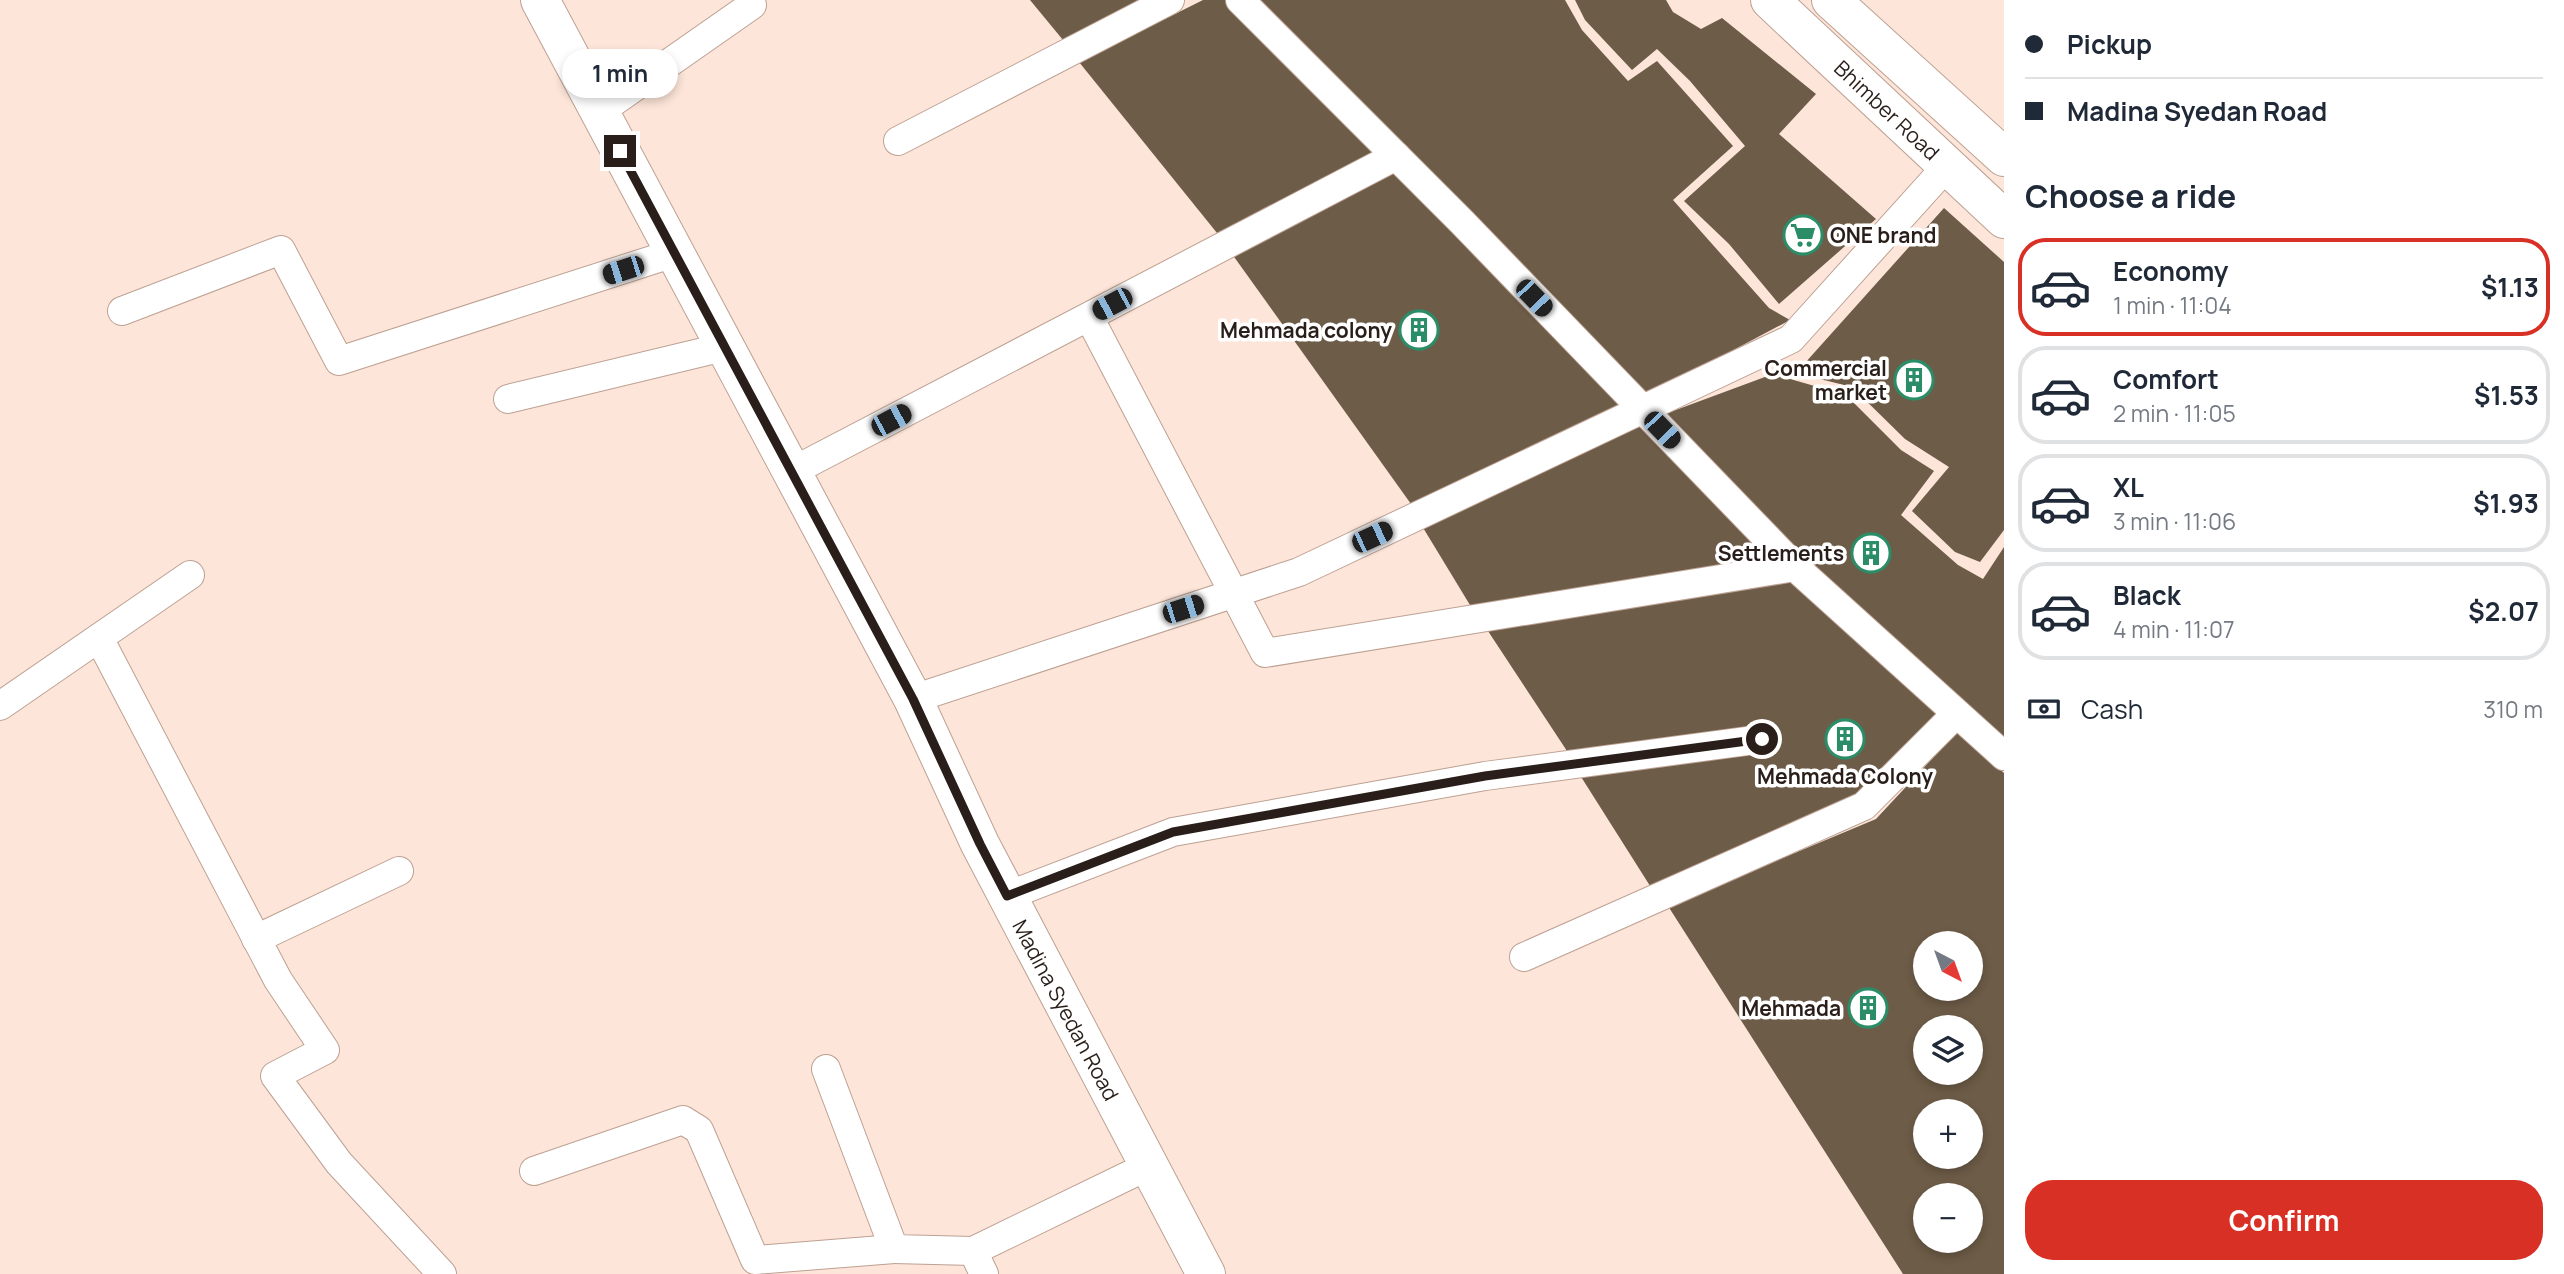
<!DOCTYPE html>
<html lang="en">
<head>
<meta charset="utf-8">
<style>
	body { margin:0; font-family:Manrope,sans-serif; background:#f2f2f3; color:#1f2937; height:100vh; display:flex; flex-direction:column; font-size:26px; white-space:nowrap }
	* { box-sizing:border-box; margin:0 }
	p { font-size:23px; color:#747a83 }
	.icon { flex:none; width:38px; height:38px; fill:none; stroke:currentColor; stroke-width:2; stroke-linecap:round; stroke-linejoin:round }
	.map { position:relative; flex:1; overflow:hidden }
	.drawer { display:flex; flex-direction:column; background:#fff; width:560px }
	.drawer>* { flex:none }
	.banner { display:grid; align-content:center; height:154px; padding:0 21px; background:#fff }
	.needle { width:46px; rotate:139deg }
	.fabs { position:absolute; left:1913px; top:931px; display:grid; gap:14px }
	.fabs a { display:grid; place-items:center; width:70px; height:70px; border-radius:50%; background:#fff; box-shadow:0 4px 10px #0003; font-size:35px }
	.end { position:absolute; width:32px; height:32px; margin:-16px; border:9px solid #291e19; background:#fff; box-shadow:0 0 0 4px #fff }
	.from { border-radius:50% }
	.bubble { position:absolute; height:49px; border-radius:24px; background:#fff; box-shadow:0 4px 10px #0003; font-size:23px; font-weight:700; line-height:49px; text-align:center }
	.car { position:absolute; width:21px; height:42px; margin:-21px -10px; border-radius:9px; box-shadow:0 0 5px 2px #0007; background:linear-gradient(#222 24%,#8ab4d8 0 40%,#222 0 76%,#8ab4d8 0 86%,#222 0) }
	.banner b { display:flex; align-items:center; gap:24px; height:66px; font-size:26px }
	.banner b+b { border-top:2px solid #e0e1e3 }
	.banner i { width:18px; height:18px; background:#1f2937 }
	ul { padding:0; list-style:none }
	li { display:flex; align-items:center; gap:21px; height:98px; margin:0 14px 10px; padding:0 7px; border:4px solid #e0e1e3; border-radius:28px }
	li div { flex:1 }
	li b { display:block; font-size:26px }
	li em { font-style:normal; font-weight:700 }
	li.active { border-color:#d93025 }
	li>.icon { width:63px; height:63px; stroke-width:1.5 }
	h2 { padding:0 21px; font-size:32px; line-height:84px }
	.pay { display:flex; align-items:center; gap:18px; height:77px; padding:0 21px; font-size:26px }
	.pay p { margin-inline-start:auto }
	.action { display:flex; gap:14px; margin-top:auto; padding:14px 21px }
	.action a { flex:1; height:80px; border-radius:28px; background:#d93025; color:#fff; font-size:28px; font-weight:700; line-height:80px; text-align:center }
	main { display:flex; flex:1; min-height:0 }
	.map>svg:first-child { display:block }
	.building { fill:#6d5c47; fill-rule:evenodd }
	.lines { fill:none; stroke-linecap:round; stroke-linejoin:round }
	.minor-casing { stroke:#bda193; stroke-width:30 }
	.secondary-casing { stroke:#bda193; stroke-width:40 }
	.primary-casing { stroke:#bda193; stroke-width:40 }
	.minor { stroke:#fff; stroke-width:28 }
	.secondary { stroke:#fff; stroke-width:38 }
	.primary { stroke:#fff; stroke-width:38 }
	.route { stroke:#291e19; stroke-width:9 }
	.labels { text-anchor:middle; dominant-baseline:central; stroke-width:7; stroke-linejoin:round; paint-order:stroke }
	.street-label { font-size:21px; fill:#291e19; stroke:#fff }
	.poi-label { font-size:21px; font-weight:bold; fill:#291e19; stroke:#fff; text-anchor:end }
</style>
</head>
<body>
<main>
<div class="map">
<svg width="2004" height="1274" viewBox="0 0 2004 1274">
	<rect width="100%" height="100%" fill="#fde5d9"/>
	<g class="building">
		<path d="M1030,0H1140L1063,40Z"/>
		<path d="M1203,0H1227L1378,153L1217,233L1079,62Z"/>
		<path d="M1258,0H1565L1582,30L1628,81L1657,61L1733,146L1673,200L1769,308L1790,320L1647,396Z"/>
		<path d="M1575,0H1666L1673,12L1701,29L1722,18L1816,94L1779,134L1876,219L1779,304L1729,244L1684,201L1745,146L1690,81L1657,49L1632,70L1585,20Z"/>
		<path d="M1396,168L1626,406L1411,504L1232,254Z"/>
		<path d="M1944,208L2004,262V530L1980,562L1955,552L1912,511L1949,467L1905,439L1852,387L1796,373Z"/>
		<path d="M1773,374L1846,395L1901,450L1934,471L1901,515L1958,565L1983,579L2004,547V740L1803,559L1665,414Z"/>
		<path d="M1643,424L1773,558L1473,610L1422,526Z"/>
		<path d="M1792,581L1939,713L1856,796L1652,889L1578,772L1779,749L1775,729L1567,751L1486,628Z"/>
		<path d="M1958,731L2004,773V1274H1903L1668,906L1876,819ZM1925,943H1970V989H1925ZM1925,1027H1970V1073H1925ZM1925,1111H1970V1157H1925ZM1925,1195H1970V1241H1925Z"/>
	</g>
	<g class="lines">
		<g class="minor-casing">
			<g id="minor">
				<path d="M1240,0L1462,222L1795,567L2004,756"/>
				<path d="M599,112L752,5"/>
				<path d="M898,141L1170,0"/>
				<path d="M122,311L281,250L339,361L674,253"/>
				<path d="M1089,317L1265,653L1795,567"/>
				<path d="M508,399L724,347"/>
				<path d="M791,472L1396,156"/>
				<path d="M99,638L278,980L325,1050L275,1076L339,1163L442,1274"/>
				<path d="M913,699L1299,572L1791,339L1947,166"/>
				<path d="M0,706L190,575"/>
				<path d="M1007,896L1173,832L1485,776L1762,739"/>
				<path d="M256,939L399,871"/>
				<path d="M1524,957L1864,806L1956,714"/>
				<path d="M826,1069L894,1249L973,1251L1148,1166"/>
				<path d="M534,1171L683,1120L699,1130L755,1260L894,1249"/>
				<path d="M973,1251L984,1274"/>
			</g>
		</g>
		<g class="secondary-casing">
			<path id="secondary" d="M540,0L913,699L980,844L1206,1274"/>
		</g>
		<g class="primary-casing">
			<g id="primary">
				<path d="M1770,0L2004,219"/>
				<path d="M1831,0L2004,157"/>
			</g>
		</g>
		<use href="#minor" class="minor"/>
		<use href="#secondary" class="secondary"/>
		<use href="#primary" class="primary"/>
	</g>
	<g class="lines">
		<path class="route" d="M620,151L913,699L980,844L1007,896L1173,832L1485,776L1762,739"/>
	</g>
	<defs>
		<g id="supermarket-ring" transform="scale(2.0125)"><circle r="9.5" fill="#fff" stroke="#2b8d67" stroke-width="1.5"/><path d="M-6-5.5h2.5l.6 2H6L4.5 2H-2.5L-4.4-4H-6ZM-1.5 3.2a1.3 1.3 0 1 0 .1 0ZM3 3.2a1.3 1.3 0 1 0 .1 0Z" fill="#2b8d67"/></g>
		<g id="building-ring" transform="scale(2.0125)"><circle r="9.5" fill="#fff" stroke="#2b8d67" stroke-width="1.5"/><path d="M-4-6H4V6H1V3H-1V6H-4ZM-2.5-4.3h1.7v1.8h-1.7ZM.8-4.3h1.7v1.8H.8ZM-2.5-1h1.7V.8h-1.7ZM.8-1h1.7V.8H.8Z" fill="#2b8d67"/></g>
	</defs>
	<g fill-rule="evenodd">
		<use href="#supermarket-ring" x="1803" y="235"/>
		<use href="#building-ring" x="1419" y="330"/>
		<use href="#building-ring" x="1914" y="380"/>
		<use href="#building-ring" x="1871" y="553"/>
		<use href="#building-ring" x="1845" y="739"/>
		<use href="#building-ring" x="1868" y="1008"/>
	</g>
	<g class="labels">
		<g class="street-label">
			<text transform="translate(1887 110) rotate(43)">Bhimber Road</text>
			<text transform="translate(1066 1010) rotate(62)">Madina Syedan Road</text>
		</g>
		<g class="poi-label">
			<text x="1830" y="235" text-anchor="start">ONE brand</text>
			<text x="1392" y="330">Mehmada colony</text>
			<text x="1887" y="368">Commercial<tspan x="1887" dy="24">market</tspan></text>
			<text x="1844" y="553">Settlements</text>
			<text x="1845" y="776" text-anchor="middle">Mehmada Colony</text>
			<text x="1841" y="1008">Mehmada</text>
		</g>
	</g>
</svg>
<div class="fabs">
<a><svg class="needle" viewBox="-14 -14 28 28"><path d="M0-13l5 13h-10z" fill="#e53935"/><path d="M0 13l5-13h-10z" fill="#747a83"/></svg></a>
<a><svg class="icon" aria-label="layers" viewBox="0 0 24 24"><path d="M12 4l9 5-9 5-9-5zM3 14l9 5 9-5"/></svg></a>
<a>+</a>
<a>−</a>
</div>
<i class="end from" style="left:1762px;top:739px"></i>
<i class="end" style="left:620px;top:151px"></i>
<div class="bubble" style="left:562px;top:49px;width:116px">1 min</div>
<i class="car" style="left:623px;top:270px;rotate:252deg"></i>
<i class="car" style="left:1534px;top:298px;rotate:136deg"></i>
<i class="car" style="left:1112px;top:304px;rotate:242deg"></i>
<i class="car" style="left:891px;top:420px;rotate:62deg"></i>
<i class="car" style="left:1662px;top:430px;rotate:136deg"></i>
<i class="car" style="left:1372px;top:537px;rotate:65deg"></i>
<i class="car" style="left:1183px;top:609px;rotate:72deg"></i>
</div>
<section class="drawer">
<div class="banner">
<b><i class="from"></i>Pickup</b>
<b><i></i>Madina Syedan Road</b>
</div>
<h2>Choose a ride</h2>
<ul>
<li class="active"><svg class="icon" aria-label="car" viewBox="0 0 24 24"><path d="M5 17H2v-5l4-1 3-4h7l3 4 3 1v5h-3M9 17h6M6 11h13"/><circle cx="7" cy="17" r="2"/><circle cx="17" cy="17" r="2"/></svg><div><b>Economy</b><p>1 min · 11:04</p></div><em>$1.13</em></li>
<li><svg class="icon" aria-label="car" viewBox="0 0 24 24"><path d="M5 17H2v-5l4-1 3-4h7l3 4 3 1v5h-3M9 17h6M6 11h13"/><circle cx="7" cy="17" r="2"/><circle cx="17" cy="17" r="2"/></svg><div><b>Comfort</b><p>2 min · 11:05</p></div><em>$1.53</em></li>
<li><svg class="icon" aria-label="car" viewBox="0 0 24 24"><path d="M5 17H2v-5l4-1 3-4h7l3 4 3 1v5h-3M9 17h6M6 11h13"/><circle cx="7" cy="17" r="2"/><circle cx="17" cy="17" r="2"/></svg><div><b>XL</b><p>3 min · 11:06</p></div><em>$1.93</em></li>
<li><svg class="icon" aria-label="car" viewBox="0 0 24 24"><path d="M5 17H2v-5l4-1 3-4h7l3 4 3 1v5h-3M9 17h6M6 11h13"/><circle cx="7" cy="17" r="2"/><circle cx="17" cy="17" r="2"/></svg><div><b>Black</b><p>4 min · 11:07</p></div><em>$2.07</em></li>
</ul>
<div class="pay"><svg class="icon" aria-label="cash" viewBox="0 0 24 24"><path d="M3 7h18v10H3z"/><circle cx="12" cy="12" r="2"/></svg>Cash<p>310 m</p></div>
<div class="action"><a>Confirm</a></div>
</section>
</main>
</body>
</html>
